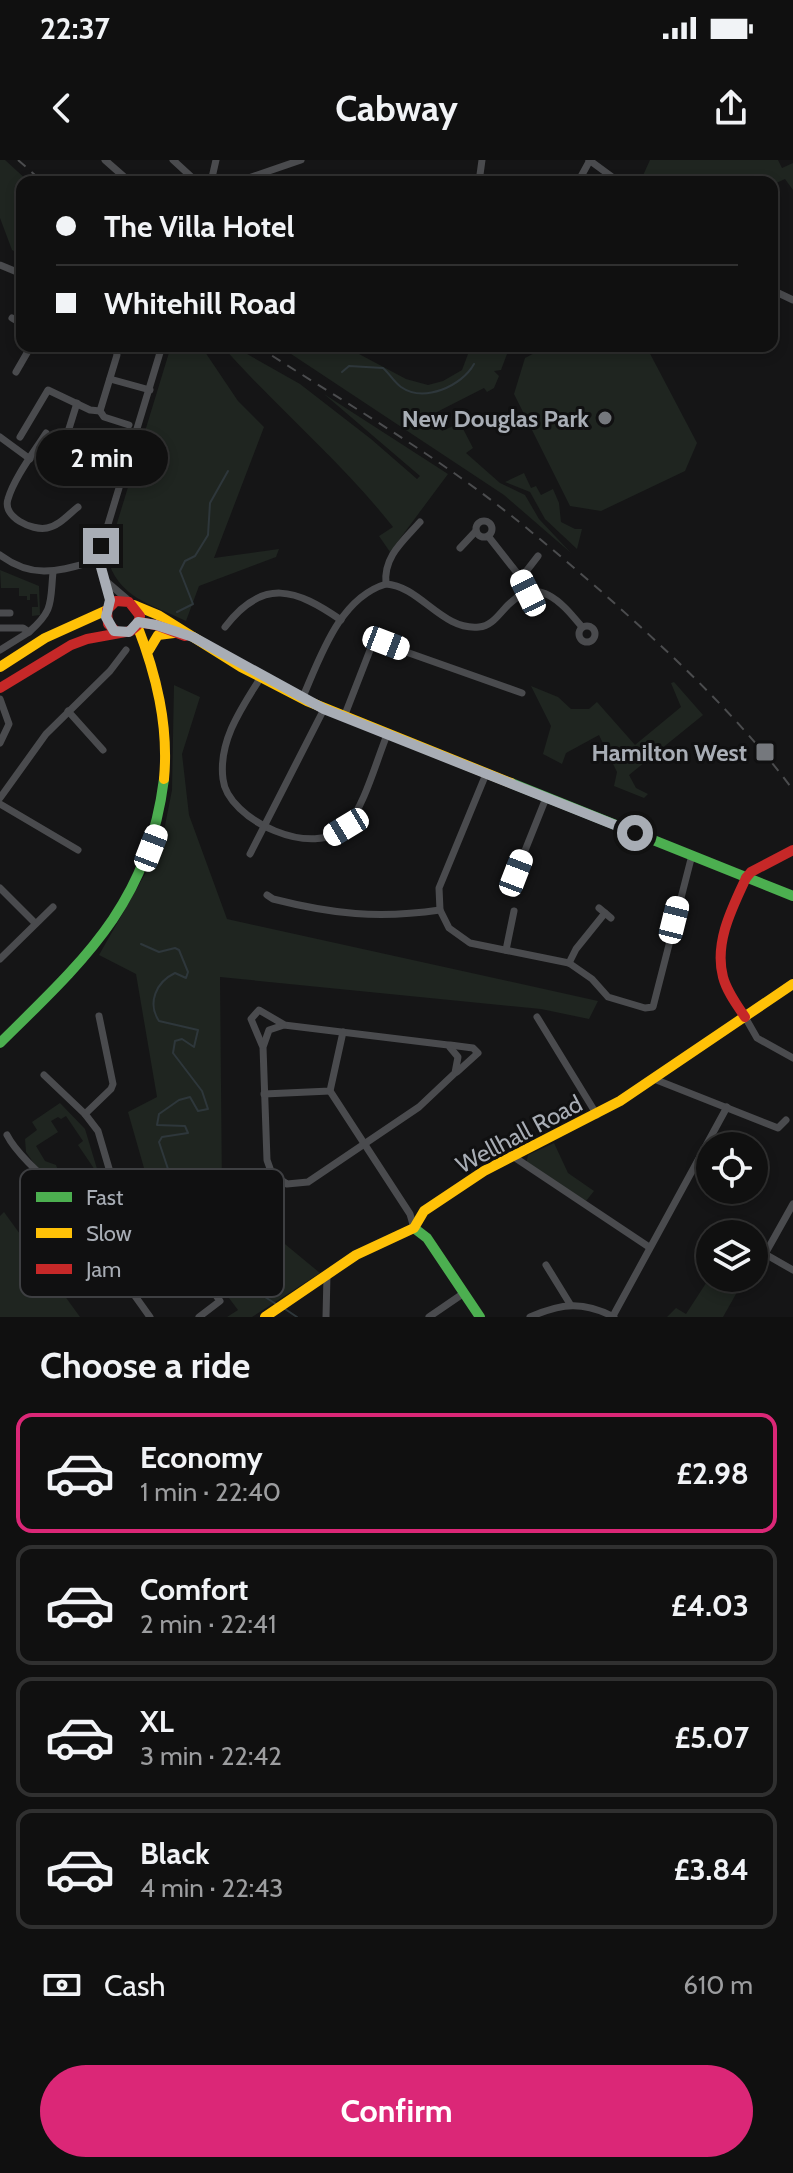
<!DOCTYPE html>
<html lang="en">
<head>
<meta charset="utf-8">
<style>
	body { margin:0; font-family:Cabin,sans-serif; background:#1e1e1e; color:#f1f3f6; height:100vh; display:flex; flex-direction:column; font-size:30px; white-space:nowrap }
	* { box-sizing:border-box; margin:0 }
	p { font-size:26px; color:#9c9d9f }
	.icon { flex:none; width:44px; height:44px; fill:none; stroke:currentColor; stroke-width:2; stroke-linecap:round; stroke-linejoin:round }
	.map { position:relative; height:1157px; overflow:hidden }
	.sheet { display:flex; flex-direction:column; background:#101010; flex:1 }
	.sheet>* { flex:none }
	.hud { position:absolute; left:16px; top:16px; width:762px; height:176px; border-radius:16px; box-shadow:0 4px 12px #0003,0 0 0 2px #303030; display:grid; align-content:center; height:176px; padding:0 40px; background:#101010 }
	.tools { position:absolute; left:696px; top:972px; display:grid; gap:16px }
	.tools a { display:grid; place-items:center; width:72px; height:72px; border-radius:50%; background:#101010; box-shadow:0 4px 12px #0003,0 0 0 2px #303030; font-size:40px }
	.end { position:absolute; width:36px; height:36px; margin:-18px; border:10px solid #a8adb5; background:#111; box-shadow:0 0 0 4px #111 }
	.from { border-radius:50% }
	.bubble { position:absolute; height:56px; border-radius:28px; background:#101010; box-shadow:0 4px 12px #0003,0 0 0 2px #303030; font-size:26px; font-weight:700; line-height:56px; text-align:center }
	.car { position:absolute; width:24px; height:48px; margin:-24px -12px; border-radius:10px; box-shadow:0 0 6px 2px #0007; background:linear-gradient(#fff 24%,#345 0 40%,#fff 0 76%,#345 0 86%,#fff 0) }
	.hud b { display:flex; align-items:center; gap:28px; height:76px; font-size:30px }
	.hud b+b { border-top:2px solid #303030 }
	.hud i { width:20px; height:20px; background:#f1f3f6 }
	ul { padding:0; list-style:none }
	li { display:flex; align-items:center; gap:24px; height:120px; margin:0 16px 12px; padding:0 24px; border:4px solid #303030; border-radius:16px }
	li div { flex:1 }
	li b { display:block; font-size:30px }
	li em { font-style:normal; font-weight:700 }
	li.current { border-color:#db2777 }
	li>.icon { width:72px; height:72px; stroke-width:1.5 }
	h2 { padding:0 40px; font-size:36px; line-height:96px }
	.pay { display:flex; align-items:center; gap:20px; height:88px; padding:0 40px; font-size:30px }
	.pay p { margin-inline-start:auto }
	.button { display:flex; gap:16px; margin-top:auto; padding:16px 40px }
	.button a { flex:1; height:92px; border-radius:48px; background:#db2777; color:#fff; font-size:32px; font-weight:700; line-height:92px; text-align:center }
	.status { display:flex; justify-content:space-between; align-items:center; height:56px; padding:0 40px; background:#101010; direction:ltr }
	.status svg { height:22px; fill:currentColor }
	header { display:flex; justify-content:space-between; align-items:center; height:104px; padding:0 40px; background:#101010; font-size:36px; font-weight:700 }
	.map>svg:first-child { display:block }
	.green { fill:#1f2520 }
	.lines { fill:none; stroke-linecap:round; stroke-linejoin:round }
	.stream { stroke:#2e373b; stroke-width:2 }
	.street { stroke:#4a4b4e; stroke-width:7 }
	.fast { stroke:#4caf50; stroke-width:10 }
	.slow { stroke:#ffc107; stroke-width:10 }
	.jam { stroke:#c62828; stroke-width:10 }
	.rail { stroke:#4b4c4e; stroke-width:2; stroke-dasharray:10 8; stroke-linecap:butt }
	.route { stroke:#a8adb5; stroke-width:10 }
	.poi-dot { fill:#75787d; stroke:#101011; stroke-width:3 }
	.labels { text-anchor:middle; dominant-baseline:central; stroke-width:6; stroke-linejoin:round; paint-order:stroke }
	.poi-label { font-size:24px; font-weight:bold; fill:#a8adb5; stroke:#101011; text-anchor:end }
	.street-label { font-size:24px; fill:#a8adb5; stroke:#101011 }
	.key { fill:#101011; stroke:#3e3f42; stroke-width:2 }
	.key-label { font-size:22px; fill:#a8adb5 }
</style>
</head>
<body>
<div class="status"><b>22:37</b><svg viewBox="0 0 49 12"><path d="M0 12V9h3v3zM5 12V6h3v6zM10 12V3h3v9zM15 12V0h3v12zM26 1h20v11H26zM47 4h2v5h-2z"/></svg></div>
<header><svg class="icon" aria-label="back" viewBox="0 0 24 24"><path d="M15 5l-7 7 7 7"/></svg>Cabway<svg class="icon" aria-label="share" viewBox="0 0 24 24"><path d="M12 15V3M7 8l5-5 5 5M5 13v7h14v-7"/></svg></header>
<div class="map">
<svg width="793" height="1157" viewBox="0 0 793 1157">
	<rect width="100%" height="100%" fill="#151516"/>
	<g class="green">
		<path d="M0,0H5L29,22H22V95L12,90L0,58Z"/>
		<path d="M650,0H778L782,8L793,3V30L785,19L772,25V22H640Z"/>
		<path d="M171,186H201L238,241L264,267L214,398L279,389L276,397L199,426L186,461C151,444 117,438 107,396Z"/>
		<path d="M222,186H233L300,224L371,279L417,319L420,316L324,234L448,314L390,392L379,376L393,367C342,302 277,248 222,186Z"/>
		<path d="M279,186H344L406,219L428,225L443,221L462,210L471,186H510L501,210L494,211L499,216L494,228L487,232L484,228L433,254L442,271L460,263L473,288L466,293L500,323L525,335L539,359L571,393L504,335Z"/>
		<path d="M548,186H646L697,283L685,311L601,351L570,346L514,234L525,198Z"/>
		<path d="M524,313L531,328L536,326L541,335L553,329L559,343L561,362L575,369H582L577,389L545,359L530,332L505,322Z"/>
		<path d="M0,410L39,426L40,455L32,456V447H38L37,434H30V440H27V436H19V428H1Z"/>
		<path d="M674,522L703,555L629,615L636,628L648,634L644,638L614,626L617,612L599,575L566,593L562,604L543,594L551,566L531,526L558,537L571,549H589L597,542L635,585L681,547L671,523Z"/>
		<path d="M174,525L200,537L182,594L189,655L227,759L598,841L589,859L541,849L220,817L222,1032L320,1113L252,1157H227L238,1150L152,1036L128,952L157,937L136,814L99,795L161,686L172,630Z"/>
		<path d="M60,943L85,969L101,1022L91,1032L83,1016L78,1019L75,1015L85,1012L88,1016L95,1010L78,985L83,981L66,956L61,959L58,957L51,961L58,972L36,986L45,1001L56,1005L60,1016H43L26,992L25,979L37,970L32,962Z"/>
		<path d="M554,983L568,1013L594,1031L586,1041L526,1004L528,995Z"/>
		<path d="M4,1052L80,1157H0V1056Z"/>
		<path d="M710,1117L745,1118L723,1157H667L676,1148L686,1154Z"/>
	</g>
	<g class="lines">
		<g class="stream">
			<path d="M342,212L349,206L383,208C389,213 394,222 401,227C424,243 462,226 474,204"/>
			<path d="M177,452L193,444L180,411L185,401L195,396L208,375L210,343L228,311"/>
			<path d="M141,784L159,792L175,788L179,790L188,812L186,818L175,813C156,822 147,843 159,861L198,870L194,887L182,879L175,881L173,893L202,931L208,949L198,951L190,937L179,940L159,954L157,965L185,966L188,973L162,977L159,982L169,1012L182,1037L189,1056L204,1060L222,1100C236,1099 253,1096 263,1108L256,1133L259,1137H265L276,1144"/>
			<path d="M285,1149L297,1157"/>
		</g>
		<g class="street">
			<path d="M105,0L130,22"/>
			<path d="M173,0L197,22"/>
			<path d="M589,0L619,22"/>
			<path d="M211,22L216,0"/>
			<path d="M237,22L301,0"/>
			<path d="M479,22L482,0"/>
			<path d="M578,22L590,0"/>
			<path d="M0,105L17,112"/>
			<path d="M772,130L793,140"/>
			<path d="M12,158L22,164"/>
			<path d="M16,212L31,186"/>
			<path d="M110,219L150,230"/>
			<path d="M100,251L104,257L129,265"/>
			<path d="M46,273C34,292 14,318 8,339C2,357 32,371 47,368C59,366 69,354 78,347"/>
			<path d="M67,275L77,243"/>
			<path d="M0,277L30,299"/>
			<path d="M20,277L48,230L90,250L100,251L117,195L116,190L112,186"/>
			<circle cx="484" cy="369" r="8"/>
			<path d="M488,376L521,418L528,433"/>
			<path d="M460,388L476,371"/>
			<path d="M0,395C35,421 61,410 99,400"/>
			<path d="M521,418L538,396"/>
			<path d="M107,422L128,440"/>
			<path d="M386,424C420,426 442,471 479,467C492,466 499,454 508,445C539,414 562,443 582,467"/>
			<path d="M110,445L99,394L162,186"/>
			<path d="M0,453H10"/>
			<circle cx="587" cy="474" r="8"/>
			<path d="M225,467C263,417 296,429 341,460"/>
			<path d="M0,468H23L29,472C54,450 50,443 53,412"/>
			<path d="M0,490L29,472"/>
			<path d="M261,517C242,547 218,581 223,619C227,660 316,701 347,665C364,647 377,599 387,575"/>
			<path d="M0,539L9,564L0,583"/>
			<path d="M302,539C320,498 339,438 386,424C383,397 403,381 420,362"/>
			<path d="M68,551L103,590"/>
			<path d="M344,557L372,485L378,482L522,533"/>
			<path d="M486,614L439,728L440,750L449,768L470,783L569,803L592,819L608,837L645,848L653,847L692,695"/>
			<path d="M0,638L46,574L110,511L126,490"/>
			<path d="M0,644L78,690"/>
			<path d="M250,694L324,549"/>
			<path d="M516,713L546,638"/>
			<path d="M0,728L35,763"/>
			<path d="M267,735L273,739C332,754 378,759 440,750"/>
			<path d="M599,748L611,758"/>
			<path d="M506,790L514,751"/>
			<path d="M0,799L53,747"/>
			<path d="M569,803L576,789L605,753"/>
			<path d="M537,857L597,955"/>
			<path d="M745,857L757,878L793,898"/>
			<path d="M284,865L448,885L458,897L455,913L419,947L308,1022L287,1024L272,1014L267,1000L263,887L269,870Z"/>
			<path d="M262,885L251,859L259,850L283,864"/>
			<path d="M450,885L473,888L478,893L457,912"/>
			<path d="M44,915L85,954L98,971L118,1039C129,1049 145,1047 158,1055L220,1141L199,1157"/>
			<path d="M654,919L778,968L786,960"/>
			<path d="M330,931L410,1054L414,1068"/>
			<path d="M264,934L330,931L343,872"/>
			<path d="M85,954L111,929L113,924L99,856"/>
			<path d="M7,975C14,989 40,1017 55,1024L150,1157"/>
			<path d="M511,995L649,1087"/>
			<path d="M793,1044L765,1094L793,1110"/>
			<path d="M546,1105L570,1144"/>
			<path d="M613,1156L727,947"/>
			<path d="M326,1157L327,1115"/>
			<path d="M429,1157L464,1133"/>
			<path d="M530,1157C562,1143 583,1141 614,1157"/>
		</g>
		<g class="fast">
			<path d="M511,623L793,736"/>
			<path d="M0,883C85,799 148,744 164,619"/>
			<path d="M414,1068L427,1078L480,1157"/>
		</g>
		<g class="slow">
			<path d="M134,445L158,455L241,507L307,541L511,623"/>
			<path d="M137,465C156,514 169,565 164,619"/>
			<path d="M149,490L158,475L174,473"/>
			<path d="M0,507L45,478L107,450"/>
			<path d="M265,1157L356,1095L414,1068L424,1051L484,1011L620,941L793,824"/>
		</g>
		<g class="jam">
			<path d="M138,462L156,465L185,476"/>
			<path d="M0,528L71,485L87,479L131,471L137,466L140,456L129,442L116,441L107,450L108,464L117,472"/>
			<path d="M746,718L751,712L793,690"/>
			<path d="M745,857C737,845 727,832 723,817C714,783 732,748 746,718"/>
		</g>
		<g class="rail">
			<path d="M18,0L43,22"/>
			<path d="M257,186C325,230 395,271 461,318C508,351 551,388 594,425C666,489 736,553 793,630"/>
		</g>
	</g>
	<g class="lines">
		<path class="route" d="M101,386L99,400L110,440L106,457L114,471L129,472L138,462L156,465L193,477L324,549L635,673"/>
	</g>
	<g class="poi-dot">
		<circle cx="605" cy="258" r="8"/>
		<rect x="755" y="582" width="20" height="20" rx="4"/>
	</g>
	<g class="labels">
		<g class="poi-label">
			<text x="589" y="258">New Douglas Park</text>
			<text x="747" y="592">Hamilton West</text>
		</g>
		<g class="street-label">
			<text transform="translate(519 974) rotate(-28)">Wellhall Road</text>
		</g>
	</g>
	<rect x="20" y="1009" width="264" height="128" rx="12" class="key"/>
	<rect x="36" y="1032" width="36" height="10" fill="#4caf50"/>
	<rect x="36" y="1068" width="36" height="10" fill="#ffc107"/>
	<rect x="36" y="1104" width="36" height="10" fill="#c62828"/>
	<g class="key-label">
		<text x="86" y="1045">Fast</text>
		<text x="86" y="1081">Slow</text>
		<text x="86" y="1117">Jam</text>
	</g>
</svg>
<div class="tools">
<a><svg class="icon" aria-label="locate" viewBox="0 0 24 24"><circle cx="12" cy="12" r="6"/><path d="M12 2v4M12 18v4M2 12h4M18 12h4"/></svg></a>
<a><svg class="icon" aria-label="layers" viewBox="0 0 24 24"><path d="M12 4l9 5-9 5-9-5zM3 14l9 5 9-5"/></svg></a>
</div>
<i class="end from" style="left:635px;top:673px"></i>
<i class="end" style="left:101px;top:386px"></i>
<div class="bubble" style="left:36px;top:270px;width:132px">2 min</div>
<i class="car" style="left:528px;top:433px;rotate:334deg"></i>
<i class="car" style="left:386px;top:483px;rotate:111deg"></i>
<i class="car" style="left:346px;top:667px;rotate:239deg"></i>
<i class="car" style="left:151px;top:688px;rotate:21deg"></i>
<i class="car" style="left:516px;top:713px;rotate:21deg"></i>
<i class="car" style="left:674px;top:760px;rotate:14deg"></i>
<div class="hud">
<b><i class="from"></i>The Villa Hotel</b>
<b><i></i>Whitehill Road</b>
</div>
</div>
<section class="sheet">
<h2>Choose a ride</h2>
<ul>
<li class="current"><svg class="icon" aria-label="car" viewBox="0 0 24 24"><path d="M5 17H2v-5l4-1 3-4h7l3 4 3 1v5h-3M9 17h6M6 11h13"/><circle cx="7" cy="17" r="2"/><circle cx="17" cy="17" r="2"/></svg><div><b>Economy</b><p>1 min · 22:40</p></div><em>£2.98</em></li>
<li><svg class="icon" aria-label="car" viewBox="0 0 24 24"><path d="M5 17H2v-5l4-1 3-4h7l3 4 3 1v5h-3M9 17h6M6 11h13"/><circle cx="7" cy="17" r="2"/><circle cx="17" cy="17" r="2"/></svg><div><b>Comfort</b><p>2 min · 22:41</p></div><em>£4.03</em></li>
<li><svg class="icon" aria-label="car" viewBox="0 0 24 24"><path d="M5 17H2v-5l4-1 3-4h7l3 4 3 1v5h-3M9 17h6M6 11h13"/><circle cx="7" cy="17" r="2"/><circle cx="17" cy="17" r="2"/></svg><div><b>XL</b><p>3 min · 22:42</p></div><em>£5.07</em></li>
<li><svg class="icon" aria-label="car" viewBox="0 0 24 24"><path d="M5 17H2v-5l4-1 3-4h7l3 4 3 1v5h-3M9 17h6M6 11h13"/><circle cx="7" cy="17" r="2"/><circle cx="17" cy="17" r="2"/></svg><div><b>Black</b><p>4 min · 22:43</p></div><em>£3.84</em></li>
</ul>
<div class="pay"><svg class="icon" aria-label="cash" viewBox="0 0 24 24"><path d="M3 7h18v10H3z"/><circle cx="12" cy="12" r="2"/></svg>Cash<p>610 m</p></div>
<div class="button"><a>Confirm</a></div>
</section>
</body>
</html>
